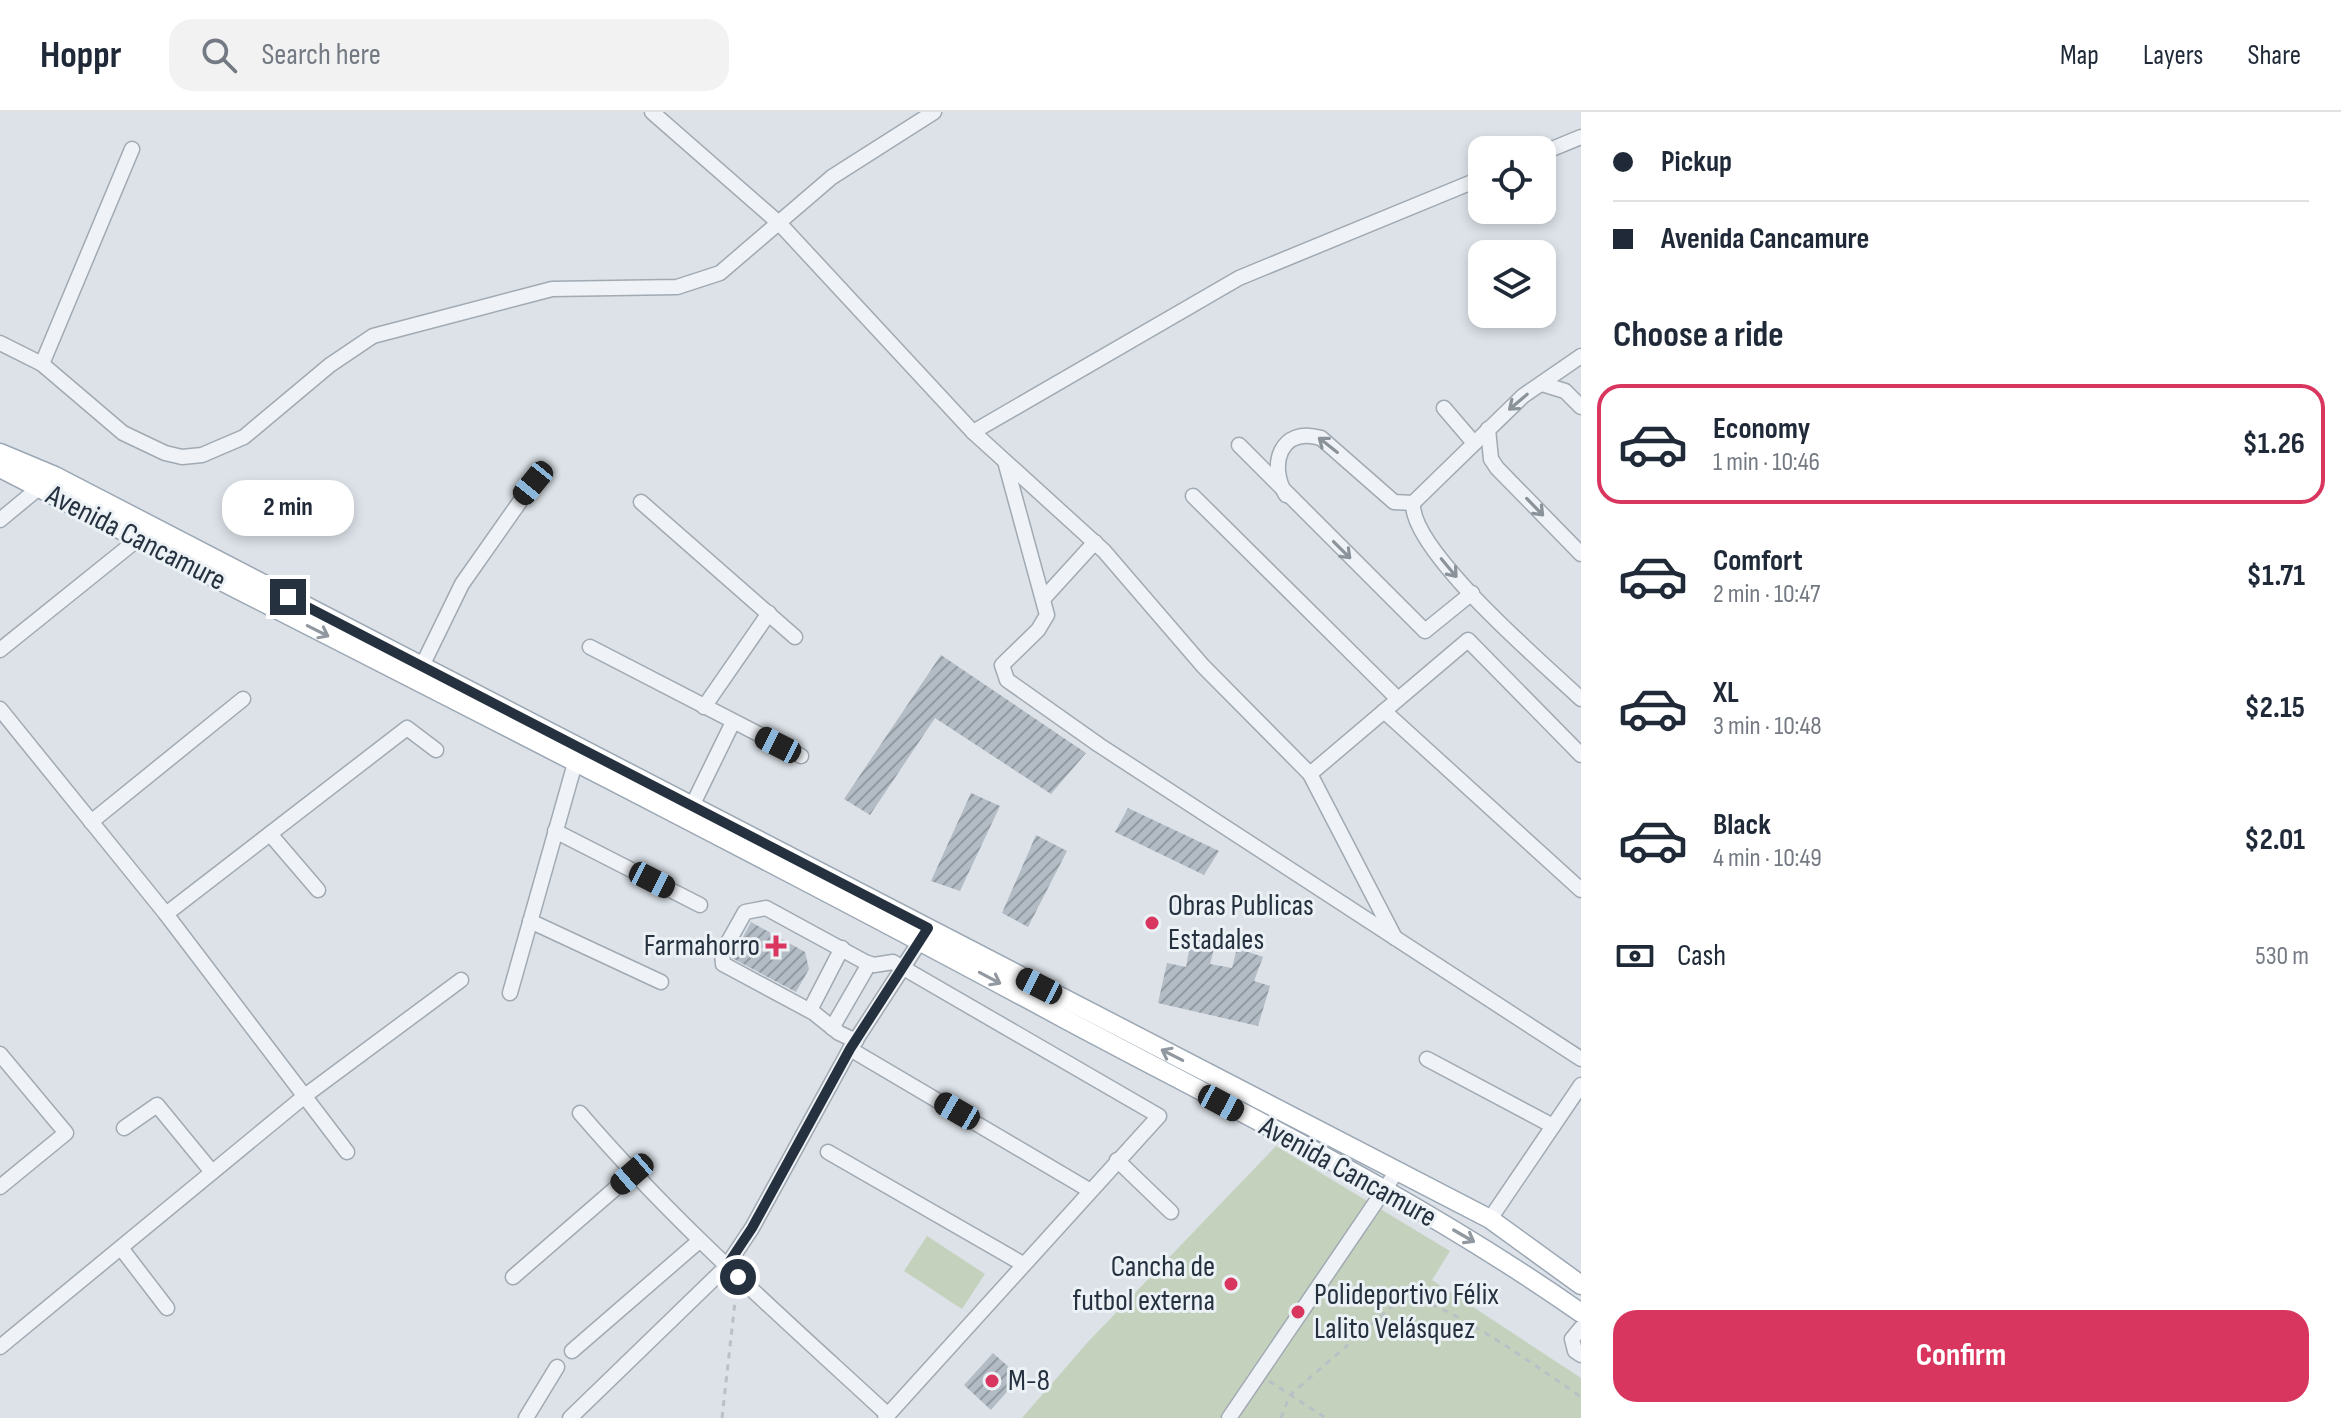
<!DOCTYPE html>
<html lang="en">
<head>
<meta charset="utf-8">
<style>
	body { margin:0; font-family:"Sofia Sans Condensed",sans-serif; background:#f2f2f3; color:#1f2937; height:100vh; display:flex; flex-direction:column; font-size:30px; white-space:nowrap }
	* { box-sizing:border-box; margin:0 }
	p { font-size:26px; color:#747a83 }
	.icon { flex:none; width:44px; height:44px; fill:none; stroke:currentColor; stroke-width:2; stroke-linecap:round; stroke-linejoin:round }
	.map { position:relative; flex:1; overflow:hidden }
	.panel { display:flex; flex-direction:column; background:#fff; width:760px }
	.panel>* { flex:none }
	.top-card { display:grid; align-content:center; height:176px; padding:0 32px; background:#fff }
	.tools { position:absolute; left:1468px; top:24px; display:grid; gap:16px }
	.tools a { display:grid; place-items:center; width:88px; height:88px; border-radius:16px; background:#fff; box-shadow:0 4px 12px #0003; font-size:40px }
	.end { position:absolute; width:36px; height:36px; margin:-18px; border:10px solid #25313f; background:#fff; box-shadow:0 0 0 4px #fff }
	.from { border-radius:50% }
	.bubble { position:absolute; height:56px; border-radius:24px; background:#fff; box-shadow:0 4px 12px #0003; font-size:26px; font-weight:700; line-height:56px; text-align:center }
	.car { position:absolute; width:24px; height:48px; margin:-24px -12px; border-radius:10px; box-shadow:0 0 6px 2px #0007; background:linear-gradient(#222 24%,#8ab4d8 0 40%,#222 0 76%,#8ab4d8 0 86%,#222 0) }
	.top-card b { display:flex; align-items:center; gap:28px; height:76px; font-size:30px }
	.top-card b+b { border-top:2px solid #e0e1e3 }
	.top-card i { width:20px; height:20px; background:#1f2937 }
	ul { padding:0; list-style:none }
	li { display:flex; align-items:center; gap:24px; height:120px; margin:0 16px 12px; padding:0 16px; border:4px solid transparent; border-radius:24px }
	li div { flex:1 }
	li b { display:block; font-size:30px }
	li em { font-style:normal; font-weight:700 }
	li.selected { border-color:#d8365e }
	li>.icon { width:72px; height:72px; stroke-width:1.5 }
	h2 { padding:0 32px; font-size:36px; line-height:96px }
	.pay { display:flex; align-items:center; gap:20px; height:88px; padding:0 32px; font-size:30px }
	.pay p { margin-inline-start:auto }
	.cta { display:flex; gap:16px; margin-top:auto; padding:16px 32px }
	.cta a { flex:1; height:92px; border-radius:24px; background:#d8365e; color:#fff; font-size:32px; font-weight:700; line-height:92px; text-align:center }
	header { display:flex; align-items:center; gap:48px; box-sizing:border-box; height:112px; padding:0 40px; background:#fff; border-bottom:2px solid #e0e1e3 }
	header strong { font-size:38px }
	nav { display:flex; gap:44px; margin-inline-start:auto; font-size:28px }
	.search { width:560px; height:72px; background:#f2f2f3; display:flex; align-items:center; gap:20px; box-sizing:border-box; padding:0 28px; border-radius:24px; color:#747a83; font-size:30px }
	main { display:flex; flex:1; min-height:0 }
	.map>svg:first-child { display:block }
	.green { fill:#c4d2bd }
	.building { fill:url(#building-hatch) }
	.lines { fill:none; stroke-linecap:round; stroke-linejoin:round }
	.minor-casing { stroke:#a1a9b2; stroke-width:17 }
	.major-casing { stroke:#9ba7b4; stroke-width:21 }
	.path { stroke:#bac0c6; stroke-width:3; stroke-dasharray:6 6; stroke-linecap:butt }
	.minor { stroke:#eff2f6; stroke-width:14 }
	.major { stroke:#fff; stroke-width:18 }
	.oneway { stroke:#8a929a }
	.oneway2 { stroke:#92989f }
	.route { stroke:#25313f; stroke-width:10 }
	.poi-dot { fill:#d8365e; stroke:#ebf1f5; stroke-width:3 }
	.labels { text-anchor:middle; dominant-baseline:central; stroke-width:6; stroke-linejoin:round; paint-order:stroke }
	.street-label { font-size:30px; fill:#25313f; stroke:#ebf1f5 }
	.poi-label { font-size:30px; fill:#25313f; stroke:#ebf1f5; text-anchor:start }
</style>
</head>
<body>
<header>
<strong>Hoppr</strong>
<div class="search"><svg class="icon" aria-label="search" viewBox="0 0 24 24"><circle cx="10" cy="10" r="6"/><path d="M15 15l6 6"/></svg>Search here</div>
<nav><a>Map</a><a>Layers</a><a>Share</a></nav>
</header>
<main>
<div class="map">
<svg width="1581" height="1306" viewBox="0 0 1581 1306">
	<defs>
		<pattern id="building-hatch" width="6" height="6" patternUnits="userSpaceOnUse" patternTransform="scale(2)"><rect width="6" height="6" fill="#b3bbc5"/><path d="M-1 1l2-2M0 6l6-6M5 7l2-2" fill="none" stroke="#9199a1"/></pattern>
	</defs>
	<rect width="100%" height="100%" fill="#dce2e8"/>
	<g class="green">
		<path d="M1276,1034L1450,1139L1432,1168L1581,1266V1306H1022L1087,1231Z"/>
		<path d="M927,1124L985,1162L962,1197L904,1159Z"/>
	</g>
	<g class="building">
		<path d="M941,543L1086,641L1051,682L935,606L870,703L844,687Z"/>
		<path d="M971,681L1000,694L960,779L931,769Z"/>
		<path d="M1128,696L1219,739L1204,763L1115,720Z"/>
		<path d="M1036,723L1067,739L1028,815L1002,801Z"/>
		<path d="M751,810L805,840L809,857L796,880L732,846Z"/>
		<path d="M1192,823L1216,830L1210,852L1232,856L1237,836L1263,845L1254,869L1270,874L1258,914L1158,891L1167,851L1186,855Z"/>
		<path d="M993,1241L1020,1265L991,1298L964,1273Z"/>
	</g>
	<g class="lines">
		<g class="minor-casing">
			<g id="minor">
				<path d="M652,0L780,112L973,320L1104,439L1203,554L1310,662L1395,826"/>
				<path d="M1542,41L1581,25"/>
				<path d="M0,231L42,252L123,321L165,341L182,345L202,343L244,325L330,253L373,224L552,177L677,175L720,161L832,65L934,0"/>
				<path d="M42,252L132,37"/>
				<path d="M1542,272L1565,279L1581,295"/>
				<path d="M1444,296L1474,331"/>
				<path d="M1488,317L1491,347L1497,356L1581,442"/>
				<path d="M973,320L1239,166L1482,66"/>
				<path d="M1239,333L1425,519L1472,481"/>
				<path d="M1006,353L1047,503L1038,518L1002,553L1007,568L1099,633L1581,947"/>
				<path d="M1286,383C1268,353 1280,314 1321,326L1394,390L1413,391L1523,284L1581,244"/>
				<path d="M1193,384L1398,587"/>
				<path d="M641,390L795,525"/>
				<path d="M1413,391C1410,438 1543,551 1581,587"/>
				<path d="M0,408L46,370"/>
				<path d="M1044,486L1095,430"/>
				<path d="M590,535L801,644"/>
				<path d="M0,538L143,423"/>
				<path d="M422,554L462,472L533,371"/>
				<path d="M704,595L769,501"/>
				<path d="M0,597L166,802L347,1040"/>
				<path d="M1384,599L1581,778"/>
				<path d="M1310,662L1468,528L1581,643"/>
				<path d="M692,694L733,610"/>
				<path d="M91,710L243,587"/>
				<path d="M555,719L700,793"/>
				<path d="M270,722L318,778"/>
				<path d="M166,802L407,616L436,638"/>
				<path d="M530,809L661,870"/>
				<path d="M510,881L575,651"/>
				<path d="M810,898L842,836"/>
				<path d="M832,916L869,852"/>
				<path d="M856,929L839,921L814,901L723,852L722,841L745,800L766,796L865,850L874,853L893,850L1159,1004L885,1306"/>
				<path d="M850,937L1089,1078"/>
				<path d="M0,942L66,1021L0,1075"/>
				<path d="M1427,947L1553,1014"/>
				<path d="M580,1001C674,1111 782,1205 888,1303"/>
				<path d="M124,1016L157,993L212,1060"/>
				<path d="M828,1040L1023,1152"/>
				<path d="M1117,1048L1171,1100"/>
				<path d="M1490,1107L1581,973"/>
				<path d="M121,1136L167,1196"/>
				<path d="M513,1165L632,1062"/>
				<path d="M1581,1216L1572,1227L1575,1239L1581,1243"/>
				<path d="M0,1235L306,983L461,868"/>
				<path d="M572,1239L698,1130"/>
				<path d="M526,1306L557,1255"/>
				<path d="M570,1306L726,1155L752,1116L850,937L924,823"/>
				<path d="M1229,1306L1397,1059"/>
			</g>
		</g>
		<g class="major-casing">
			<g id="major">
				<path d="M0,341L55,364L1490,1107L1581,1173"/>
				<path d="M0,356C355,538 713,717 1065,907C1239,1000 1419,1087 1581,1201"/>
			</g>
		</g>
		<g class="path">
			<path d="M1269,1269L1326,1306"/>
			<path d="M722,1306L736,1181"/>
			<path d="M1281,1306L1290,1283L1403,1185C1440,1184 1546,1261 1581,1285"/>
		</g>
		<use href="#minor" class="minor"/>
		<use href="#major" class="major"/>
	</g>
	<defs><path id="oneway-shaft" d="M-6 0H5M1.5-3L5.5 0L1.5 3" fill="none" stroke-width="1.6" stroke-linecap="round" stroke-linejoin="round" transform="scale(2)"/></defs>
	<g class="oneway">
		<use href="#oneway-shaft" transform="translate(1518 290) rotate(140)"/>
		<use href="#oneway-shaft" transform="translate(1328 333) rotate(-142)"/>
		<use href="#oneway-shaft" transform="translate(1535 395) rotate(46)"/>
		<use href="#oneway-shaft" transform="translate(1342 438) rotate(45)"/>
		<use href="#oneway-shaft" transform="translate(1449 456) rotate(50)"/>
	</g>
	<g class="oneway2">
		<use href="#oneway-shaft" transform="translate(318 519) rotate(27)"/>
		<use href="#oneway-shaft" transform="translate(990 866) rotate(28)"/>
		<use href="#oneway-shaft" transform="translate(1172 943) rotate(-153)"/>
		<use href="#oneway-shaft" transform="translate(1464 1124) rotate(30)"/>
	</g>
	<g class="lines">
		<path class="route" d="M288,485L928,816L850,937L752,1116L726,1155L738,1165"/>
	</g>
	<g class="poi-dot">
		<circle cx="1152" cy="811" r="8"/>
		<path d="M772 822h8v8h8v8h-8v8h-8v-8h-8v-8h8z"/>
		<circle cx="1231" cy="1172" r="8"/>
		<circle cx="1298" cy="1200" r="8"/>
		<circle cx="992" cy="1269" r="8"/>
	</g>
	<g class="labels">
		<g class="street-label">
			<text transform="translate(136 426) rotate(27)">Avenida Cancamure</text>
			<text transform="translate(1348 1060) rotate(29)">Avenida Cancamure</text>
		</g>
		<g class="poi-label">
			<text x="1168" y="794">Obras Publicas<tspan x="1168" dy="34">Estadales</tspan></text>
			<text x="760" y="834" text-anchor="end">Farmahorro</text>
			<text x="1215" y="1155" text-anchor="end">Cancha de<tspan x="1215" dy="34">futbol externa</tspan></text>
			<text x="1314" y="1183">Polideportivo Félix<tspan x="1314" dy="34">Lalito Velásquez</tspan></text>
			<text x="1008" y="1269">M-8</text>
		</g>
	</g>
</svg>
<div class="tools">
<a><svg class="icon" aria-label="locate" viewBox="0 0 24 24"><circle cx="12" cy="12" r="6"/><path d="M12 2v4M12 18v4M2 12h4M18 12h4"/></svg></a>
<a><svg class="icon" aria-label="layers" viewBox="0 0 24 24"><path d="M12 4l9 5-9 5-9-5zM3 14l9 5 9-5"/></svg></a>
</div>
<i class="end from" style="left:738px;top:1165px"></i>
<i class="end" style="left:288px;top:485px"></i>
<div class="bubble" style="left:222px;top:368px;width:132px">2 min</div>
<i class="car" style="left:533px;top:371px;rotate:219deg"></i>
<i class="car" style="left:778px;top:633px;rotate:297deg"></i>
<i class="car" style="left:652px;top:768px;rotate:117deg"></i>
<i class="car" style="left:1039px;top:874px;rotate:297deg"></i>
<i class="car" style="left:1221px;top:991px;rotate:118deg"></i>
<i class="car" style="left:957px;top:999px;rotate:300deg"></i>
<i class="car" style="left:632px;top:1062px;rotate:229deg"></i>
</div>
<section class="panel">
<div class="top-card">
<b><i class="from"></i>Pickup</b>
<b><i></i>Avenida Cancamure</b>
</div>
<h2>Choose a ride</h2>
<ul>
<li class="selected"><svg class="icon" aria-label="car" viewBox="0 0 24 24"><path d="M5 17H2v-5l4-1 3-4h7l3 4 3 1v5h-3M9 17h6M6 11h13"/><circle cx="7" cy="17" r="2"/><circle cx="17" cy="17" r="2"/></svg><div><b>Economy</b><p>1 min · 10:46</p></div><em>$1.26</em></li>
<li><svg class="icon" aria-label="car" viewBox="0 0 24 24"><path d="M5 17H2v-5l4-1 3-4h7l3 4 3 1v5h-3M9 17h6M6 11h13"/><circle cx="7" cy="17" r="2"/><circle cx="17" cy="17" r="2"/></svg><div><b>Comfort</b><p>2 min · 10:47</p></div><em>$1.71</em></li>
<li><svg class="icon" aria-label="car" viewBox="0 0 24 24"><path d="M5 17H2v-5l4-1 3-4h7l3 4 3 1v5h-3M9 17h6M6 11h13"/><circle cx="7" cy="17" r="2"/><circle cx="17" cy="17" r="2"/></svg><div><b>XL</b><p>3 min · 10:48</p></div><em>$2.15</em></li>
<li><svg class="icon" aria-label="car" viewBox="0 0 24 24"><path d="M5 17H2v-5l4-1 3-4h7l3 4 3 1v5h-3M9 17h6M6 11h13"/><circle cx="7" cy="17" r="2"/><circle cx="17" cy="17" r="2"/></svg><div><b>Black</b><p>4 min · 10:49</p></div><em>$2.01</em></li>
</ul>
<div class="pay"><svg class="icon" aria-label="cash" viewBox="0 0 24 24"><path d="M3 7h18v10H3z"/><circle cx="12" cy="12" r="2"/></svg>Cash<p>530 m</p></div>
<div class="cta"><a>Confirm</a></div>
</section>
</main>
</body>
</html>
